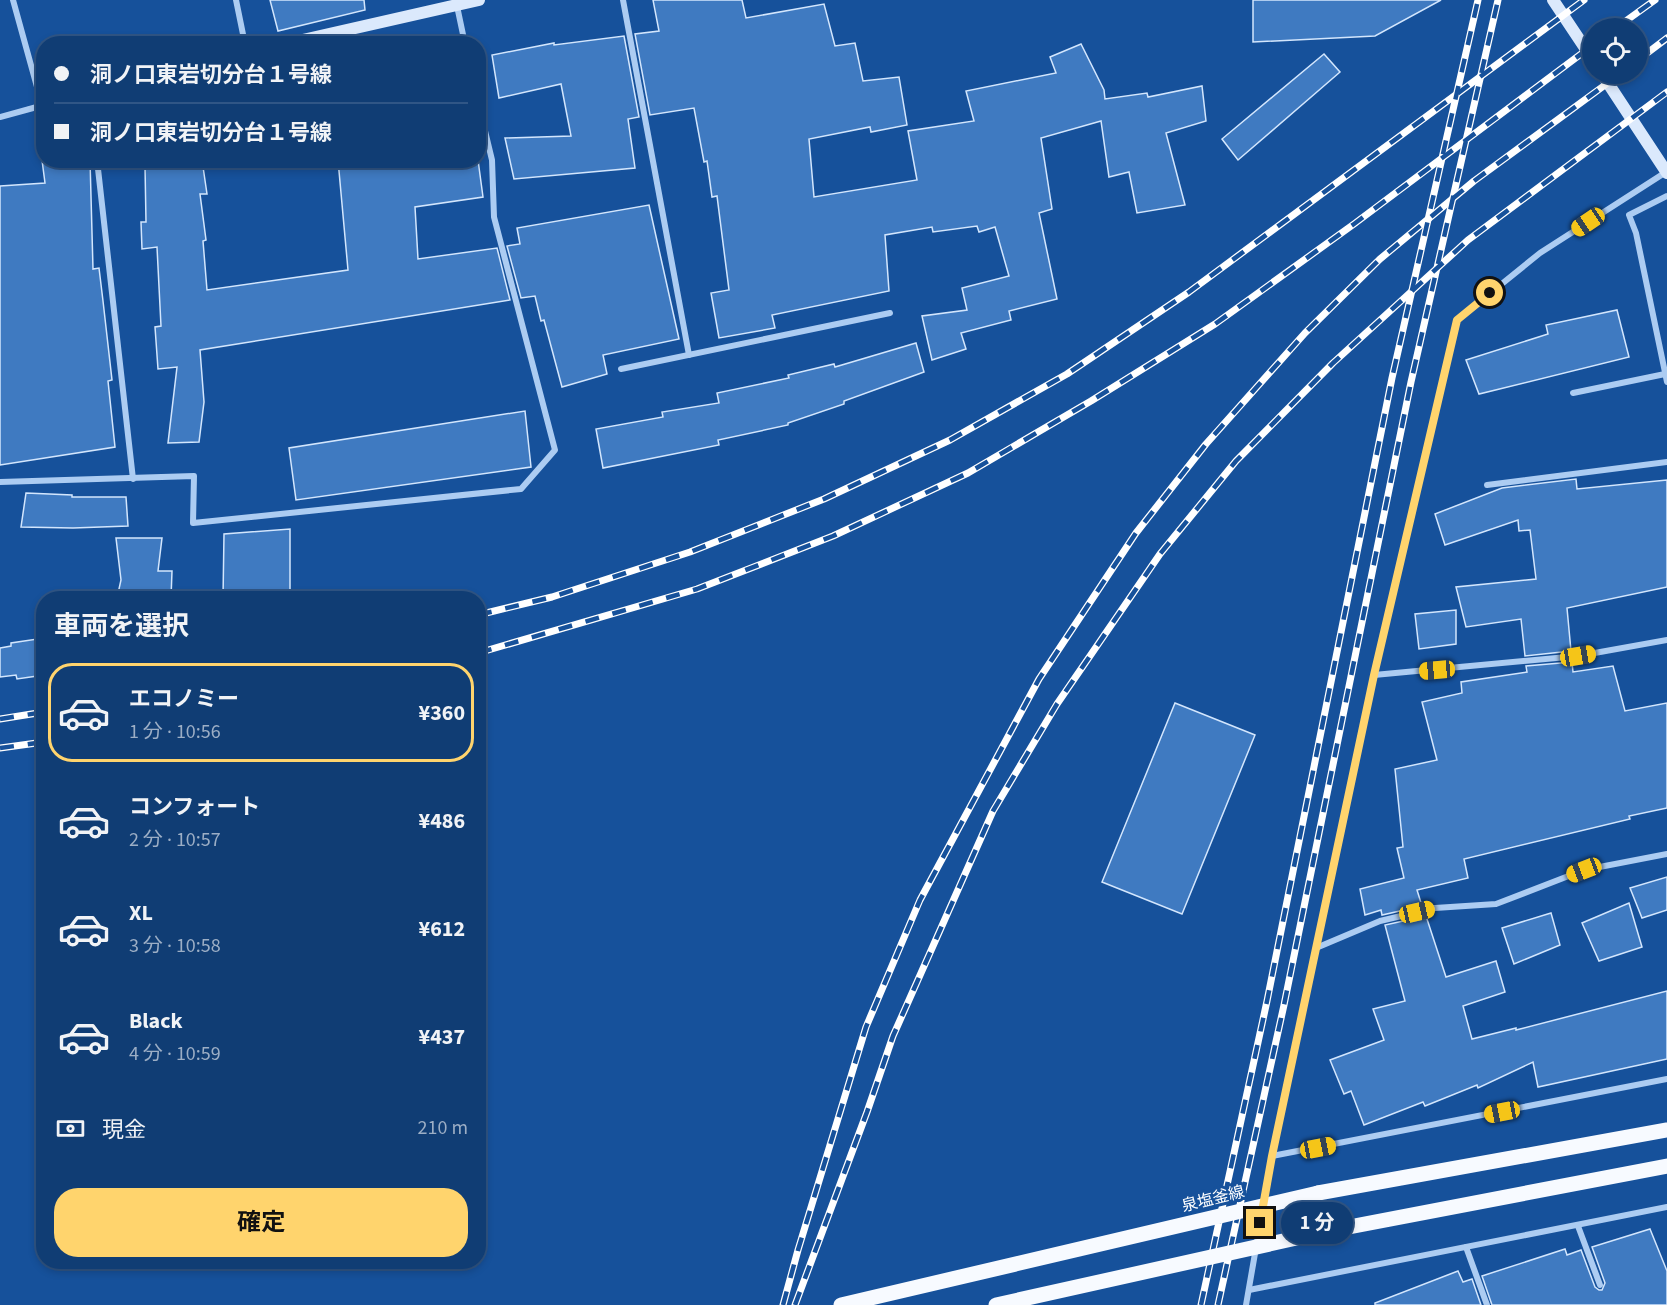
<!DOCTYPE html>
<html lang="ja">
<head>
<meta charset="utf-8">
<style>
	body { margin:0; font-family:"Source Sans 3","Noto Sans JP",sans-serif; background:#194479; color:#f1f3f6; height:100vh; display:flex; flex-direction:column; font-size:22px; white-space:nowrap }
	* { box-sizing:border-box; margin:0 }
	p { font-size:20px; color:#9caec5 }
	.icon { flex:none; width:33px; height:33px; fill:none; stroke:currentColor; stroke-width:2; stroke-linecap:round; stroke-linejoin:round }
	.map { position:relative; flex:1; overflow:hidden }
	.panel { position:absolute; left:36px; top:591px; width:450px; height:678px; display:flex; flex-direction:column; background:#103d74; border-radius:24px; box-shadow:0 3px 9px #0003,0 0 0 2px #305686 }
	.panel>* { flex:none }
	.banner { position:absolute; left:36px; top:36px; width:450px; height:132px; border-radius:24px; box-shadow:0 3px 9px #0003,0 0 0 2px #305686; display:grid; align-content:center; height:132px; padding:0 18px; background:#103d74 }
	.fabs { position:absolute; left:1582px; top:18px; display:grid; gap:12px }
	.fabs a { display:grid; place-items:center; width:66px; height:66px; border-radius:50%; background:#103d74; box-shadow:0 3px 9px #0003,0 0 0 2px #305686; font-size:30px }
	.end { position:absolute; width:27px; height:27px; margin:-14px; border:8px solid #ffd46d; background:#111; box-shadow:0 0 0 3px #111 }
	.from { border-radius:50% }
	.bubble { position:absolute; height:42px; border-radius:21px; background:#103d74; box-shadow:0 3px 9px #0003,0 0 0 2px #305686; font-size:20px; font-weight:700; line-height:42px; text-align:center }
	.car { position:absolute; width:18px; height:36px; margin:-18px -9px; border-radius:8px; box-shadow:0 0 4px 2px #0007; background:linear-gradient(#f5c518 24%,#345 0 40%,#f5c518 0 76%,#345 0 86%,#f5c518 0) }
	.banner b { display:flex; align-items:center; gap:21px; height:57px; font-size:22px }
	.banner b+b { border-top:2px solid #305686 }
	.banner i { width:15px; height:15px; background:#f1f3f6 }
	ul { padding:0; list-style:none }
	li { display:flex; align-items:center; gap:18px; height:99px; margin:0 12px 9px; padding:0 6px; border:3px solid transparent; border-radius:24px }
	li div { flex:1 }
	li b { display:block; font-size:22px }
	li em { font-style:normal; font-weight:700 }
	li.active { border-color:#ffd46d }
	li>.icon { width:54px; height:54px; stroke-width:1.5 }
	h2 { padding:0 18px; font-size:27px; line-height:72px }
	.pay { display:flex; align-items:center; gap:15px; height:66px; padding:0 18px; font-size:22px }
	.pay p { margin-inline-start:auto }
	.primary-button { display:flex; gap:12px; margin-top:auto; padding:12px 18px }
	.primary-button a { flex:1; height:69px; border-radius:24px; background:#ffd46d; color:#111; font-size:24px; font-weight:700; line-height:69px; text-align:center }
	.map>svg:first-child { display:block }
	.building { fill:#3f7ac1; stroke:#d3e6fd; stroke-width:1.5 }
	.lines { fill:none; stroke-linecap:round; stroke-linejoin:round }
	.street { stroke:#acccf2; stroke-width:6 }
	.secondary { stroke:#dbe9fc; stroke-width:12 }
	.primary { stroke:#f7faff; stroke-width:15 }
	.rail-casing { stroke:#fff; stroke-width:7 }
	.rail { stroke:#16519b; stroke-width:4.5; stroke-dasharray:14; stroke-linecap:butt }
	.primary-bridge { stroke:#f7faff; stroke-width:15 }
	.route { stroke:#ffd46d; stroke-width:8 }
	.labels { text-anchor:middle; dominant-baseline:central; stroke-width:6; stroke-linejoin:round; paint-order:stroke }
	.street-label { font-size:16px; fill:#fff; stroke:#16519b }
</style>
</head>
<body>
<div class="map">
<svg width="1667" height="1305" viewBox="0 0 1667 1305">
	<rect width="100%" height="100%" fill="#16519b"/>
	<g class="building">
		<path d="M270,0H364L365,10L278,31Z"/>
		<path d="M653,0H742L746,18L824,4L835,46L855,43L863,81L899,77L907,125L871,132L870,127L809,139L814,197L917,180L908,131L974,121L966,91L1056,73L1050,57L1081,44L1104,90L1105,99L1147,93L1148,97L1202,86L1206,121L1166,133L1185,205L1137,213L1129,172L1109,177L1101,121L1041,138L1052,209L1039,213L1057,299L1009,311L1011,320L961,333L966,349L932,360L922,316L967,310L962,288L1009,276L995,227L979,232L977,226L933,232L932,227L885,235L889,291L772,315L775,328L719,338L711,293L729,290L717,196L712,197L707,161L704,162L694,108L650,115L635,34L659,31Z"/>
		<path d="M1253,0H1441L1375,36L1253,42Z"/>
		<path d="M624,36L639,117L628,119L635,168L514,179L505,138L571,136L561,84L499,98L492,55L554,43V45Z"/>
		<path d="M1324,54L1340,72L1238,160L1222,139Z"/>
		<path d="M42,160H90L93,269L99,268L103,301L112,380L108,381L115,447L0,465V186L45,183Z"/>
		<path d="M202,160L207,194H200L206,240L203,241L207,290L348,270L338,160H478L483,197L415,207L418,259L497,248L510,300L200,350L204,402L199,442L168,443L177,367L158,369L155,327L161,326L157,247L142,249L141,222H146L145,166Z"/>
		<path d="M649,205L679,339L603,355L607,374L562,387L544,320L541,321L535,296L521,298L507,246L520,244L517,228Z"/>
		<path d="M1617,310L1629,357L1479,394L1466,360L1548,334L1546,325Z"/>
		<path d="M916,343L924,372L844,401V404L788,423V425L718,440L719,445L603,468L596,429L663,417L662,412L719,403L717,393L789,378L788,375L834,364L835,367Z"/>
		<path d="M525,411L531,467L296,500L289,448Z"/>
		<path d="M1576,479L1577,489L1667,480V587L1567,608L1571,651L1525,656L1521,619L1466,627L1456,587L1536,579L1530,530L1519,531L1518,520L1445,545L1435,514L1502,488Z"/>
		<path d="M26,493L72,495V497H126L128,526L73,528L21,527Z"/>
		<path d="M290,529V598H223L224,534Z"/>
		<path d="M116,538H162L158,571H172L171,598H117L121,580Z"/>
		<path d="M1456,610V644L1419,649L1415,614Z"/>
		<path d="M44,638V675L17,679L16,675L0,677V648L11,646V643Z"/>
		<path d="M1572,662L1573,672L1613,666L1625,711L1667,703V808L1629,816L1630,819L1464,859L1468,878L1417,890L1422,906L1382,915L1381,910L1365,915L1360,889L1404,878L1397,848L1403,847L1395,769L1437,760L1422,702L1462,693L1461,682L1527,672L1526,666Z"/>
		<path d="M1175,703L1255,735L1182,914L1102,882Z"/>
		<path d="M1667,877V910L1642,918L1630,888Z"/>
		<path d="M1629,903L1642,947L1599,961L1582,923Z"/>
		<path d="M1551,913L1560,945L1514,964L1502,928Z"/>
		<path d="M1426,916L1446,977L1496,961L1505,992L1463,1006L1472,1039L1516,1028V1030L1667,991V1059L1538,1087L1533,1062L1478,1088L1477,1085L1425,1106L1423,1102L1364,1125L1351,1091L1344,1094L1330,1060L1384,1040L1373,1009L1405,1001L1385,925Z"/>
		<path d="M1650,1229L1667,1271V1305H1492L1482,1276L1565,1249L1567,1255L1581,1250L1595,1287L1599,1290H1602L1605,1283L1592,1247Z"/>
		<path d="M1458,1271L1463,1282L1472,1279L1481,1305H1375V1303Z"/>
	</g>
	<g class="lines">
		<g class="street">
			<path d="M13,0L42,105"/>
			<path d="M236,0L245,44"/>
			<path d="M623,0L689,355"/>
			<path d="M457,6L465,44"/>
			<path d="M0,117L44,105"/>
			<path d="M97,160L133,479"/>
			<path d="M1667,196L1629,215L1636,233L1667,382"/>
			<path d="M621,369L890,313"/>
			<path d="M1573,393L1665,374"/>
			<path d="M0,482L194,476L193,523L521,489L555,450L494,217L492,160L478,102"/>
			<path d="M1487,485L1667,462"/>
			<path d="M1374,675L1578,656L1667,640"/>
			<path d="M1316,948L1380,921L1435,908L1496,904L1584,870L1667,854"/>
			<path d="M1272,1156L1667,1079"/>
			<path d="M1578,1226L1600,1285"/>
			<path d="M1466,1247L1487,1305"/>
			<path d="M1249,1290L1667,1207"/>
			<path d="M1246,1305L1272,1156L1374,675L1457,320L1540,253L1666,172"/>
		</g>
		<g class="secondary">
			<path d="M1553,0L1593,60"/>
			<path d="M285,44L479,0"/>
			<path d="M1602,74L1667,173"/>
		</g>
		<g class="primary">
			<path d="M1318,1193L1667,1130"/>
			<path d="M1328,1231L1667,1166"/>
		</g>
		<g class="rail-casing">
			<g id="rail">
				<path d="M1616,28L1655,0"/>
				<path d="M1638,60L1667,38"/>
				<path d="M478,615L552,597L690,552L824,499L950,440L1067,374L1189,292L1584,0"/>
				<path d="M478,653L697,589L833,536L968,473L1091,401L1215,324L1354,224L1593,45"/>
				<path d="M0,719L44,712"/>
				<path d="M0,748L44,742"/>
				<path d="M783,1305L798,1250L866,1027L920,900L1039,679L1136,533L1206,444L1305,333L1380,259L1474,181L1620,74"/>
				<path d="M795,1305L867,1112L893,1036L993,811L1057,704L1160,554L1236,461L1333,363L1468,240L1667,92"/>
				<path d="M1201,1305L1267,1001L1392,378L1478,0"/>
				<path d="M1218,1305L1284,1005L1411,382L1498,0"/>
			</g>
		</g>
		<use href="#rail" class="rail"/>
		<g class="primary-bridge">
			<path d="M841,1305L1318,1193"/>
			<path d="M996,1305L1328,1231"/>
		</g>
	</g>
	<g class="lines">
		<path class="route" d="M1260,1223L1272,1156L1374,675L1457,320L1490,293"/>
	</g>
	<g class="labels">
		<g class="street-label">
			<text transform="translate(1213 1199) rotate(-14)">泉塩釜線</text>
		</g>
	</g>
</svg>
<div class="fabs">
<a><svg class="icon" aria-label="locate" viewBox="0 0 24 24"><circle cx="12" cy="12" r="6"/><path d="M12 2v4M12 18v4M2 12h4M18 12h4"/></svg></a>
</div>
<i class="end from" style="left:1490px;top:293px"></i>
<i class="end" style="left:1260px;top:1223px"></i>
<div class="bubble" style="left:1281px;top:1202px;width:72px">1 分</div>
<i class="car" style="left:1588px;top:222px;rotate:236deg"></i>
<i class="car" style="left:1578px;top:656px;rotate:80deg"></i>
<i class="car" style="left:1437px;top:670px;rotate:265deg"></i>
<i class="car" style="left:1584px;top:870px;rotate:249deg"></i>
<i class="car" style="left:1417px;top:912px;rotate:77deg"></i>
<i class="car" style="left:1502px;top:1112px;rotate:259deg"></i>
<i class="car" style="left:1318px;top:1148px;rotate:79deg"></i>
<div class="banner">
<b><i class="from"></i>洞ノ口東岩切分台１号線</b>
<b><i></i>洞ノ口東岩切分台１号線</b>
</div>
<section class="panel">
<h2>車両を選択</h2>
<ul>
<li class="active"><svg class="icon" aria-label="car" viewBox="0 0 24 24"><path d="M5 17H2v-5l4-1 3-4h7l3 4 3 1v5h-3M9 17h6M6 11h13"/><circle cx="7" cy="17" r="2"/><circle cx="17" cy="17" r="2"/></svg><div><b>エコノミー</b><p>1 分 · 10:56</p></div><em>¥360</em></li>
<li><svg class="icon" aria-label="car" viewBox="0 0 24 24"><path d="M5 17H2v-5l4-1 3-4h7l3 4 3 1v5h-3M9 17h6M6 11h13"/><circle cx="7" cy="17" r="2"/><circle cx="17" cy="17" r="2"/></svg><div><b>コンフォート</b><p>2 分 · 10:57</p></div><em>¥486</em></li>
<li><svg class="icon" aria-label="car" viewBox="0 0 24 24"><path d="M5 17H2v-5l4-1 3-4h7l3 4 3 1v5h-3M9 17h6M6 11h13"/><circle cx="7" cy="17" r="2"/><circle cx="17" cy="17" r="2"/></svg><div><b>XL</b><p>3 分 · 10:58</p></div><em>¥612</em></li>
<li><svg class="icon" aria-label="car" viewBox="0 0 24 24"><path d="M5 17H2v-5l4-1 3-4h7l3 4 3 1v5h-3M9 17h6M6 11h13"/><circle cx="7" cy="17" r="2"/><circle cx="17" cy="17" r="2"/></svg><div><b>Black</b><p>4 分 · 10:59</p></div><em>¥437</em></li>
</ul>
<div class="pay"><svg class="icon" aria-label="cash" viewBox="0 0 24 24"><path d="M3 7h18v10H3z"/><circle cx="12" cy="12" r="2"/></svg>現金<p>210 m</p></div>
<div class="primary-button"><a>確定</a></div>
</section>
</div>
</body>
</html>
